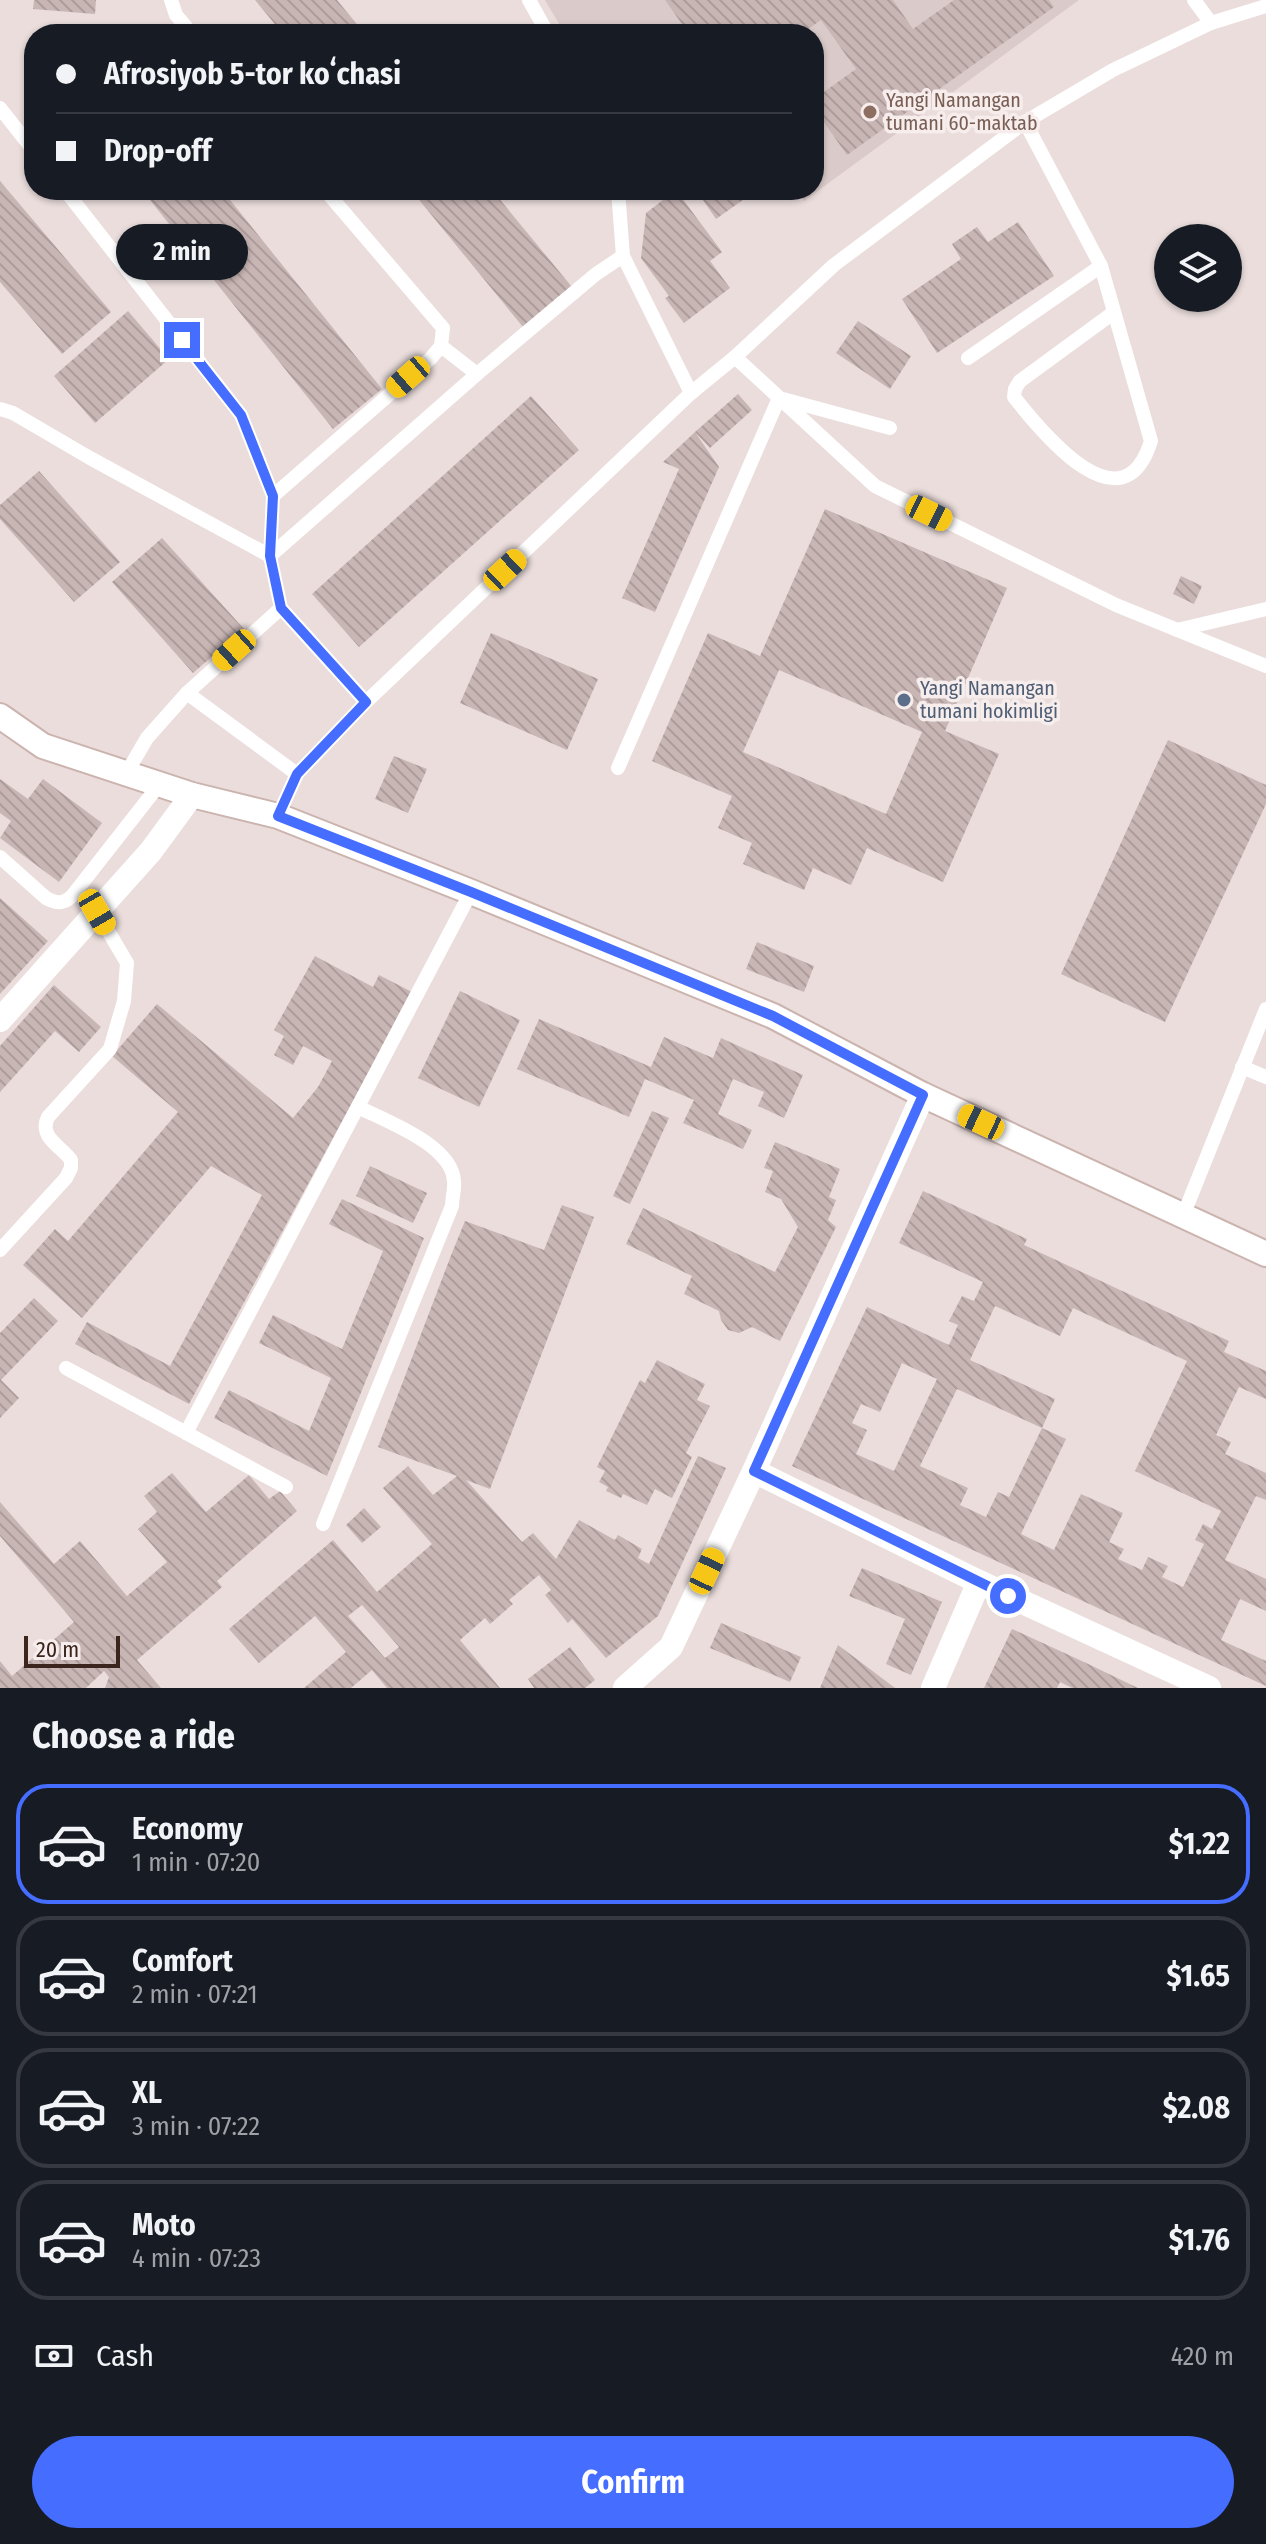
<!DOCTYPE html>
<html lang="en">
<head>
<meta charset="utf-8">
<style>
	body { margin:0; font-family:"Fira Sans Condensed",sans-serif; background:#20242c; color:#f1f3f6; height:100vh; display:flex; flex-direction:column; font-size:30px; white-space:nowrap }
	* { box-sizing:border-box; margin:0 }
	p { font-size:26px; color:#9ea1a6 }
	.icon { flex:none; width:44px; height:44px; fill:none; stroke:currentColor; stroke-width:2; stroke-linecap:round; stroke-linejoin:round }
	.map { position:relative; height:1688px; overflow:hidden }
	.side { display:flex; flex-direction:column; background:#171b24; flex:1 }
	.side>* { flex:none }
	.hud { position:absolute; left:24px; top:24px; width:800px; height:176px; border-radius:32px; box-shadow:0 2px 6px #0004; display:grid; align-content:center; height:176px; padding:0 32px; background:#171b24 }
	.tools { position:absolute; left:1154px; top:224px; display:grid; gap:16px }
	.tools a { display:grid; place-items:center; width:88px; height:88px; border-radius:50%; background:#171b24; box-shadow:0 2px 6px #0004; font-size:40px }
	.scale { position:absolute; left:24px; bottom:20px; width:96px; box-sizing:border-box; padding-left:8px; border:4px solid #3b251d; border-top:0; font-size:22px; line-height:28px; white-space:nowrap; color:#3b251d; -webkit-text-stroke:6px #f7edec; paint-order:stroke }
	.end { position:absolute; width:36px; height:36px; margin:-18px; border:10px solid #456dff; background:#fff; box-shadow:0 0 0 4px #fff }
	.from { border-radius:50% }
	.bubble { position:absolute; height:56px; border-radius:28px; background:#171b24; box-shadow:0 2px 6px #0004; font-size:26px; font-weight:700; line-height:56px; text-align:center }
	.car { position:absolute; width:24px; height:48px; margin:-24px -12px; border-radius:10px; box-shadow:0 0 6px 2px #0007; background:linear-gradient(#f5c518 24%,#345 0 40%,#f5c518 0 76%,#345 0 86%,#f5c518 0) }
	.hud b { display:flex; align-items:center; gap:28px; height:76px; font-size:30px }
	.hud b+b { border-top:2px solid #363941 }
	.hud i { width:20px; height:20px; background:#f1f3f6 }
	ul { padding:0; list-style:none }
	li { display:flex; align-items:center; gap:24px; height:120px; margin:0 16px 12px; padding:0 16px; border:4px solid #363941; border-radius:32px }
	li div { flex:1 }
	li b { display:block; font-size:30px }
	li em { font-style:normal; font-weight:700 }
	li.current { border-color:#456dff }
	li>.icon { width:72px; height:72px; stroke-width:1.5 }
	h2 { padding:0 32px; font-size:36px; line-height:96px }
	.pay { display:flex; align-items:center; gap:20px; height:88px; padding:0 32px; font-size:30px }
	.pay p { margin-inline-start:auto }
	.button { display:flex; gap:16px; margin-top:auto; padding:16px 32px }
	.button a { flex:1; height:92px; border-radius:48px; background:#456dff; color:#fff; font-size:32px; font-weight:700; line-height:92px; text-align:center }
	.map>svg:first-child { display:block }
	.built { fill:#dacbca }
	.building { fill:url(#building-back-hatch); fill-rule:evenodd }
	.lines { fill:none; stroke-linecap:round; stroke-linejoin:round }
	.secondary-casing { stroke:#cbb3ae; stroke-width:28 }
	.lane { stroke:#fff; stroke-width:14 }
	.street { stroke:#fff; stroke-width:24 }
	.secondary { stroke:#fff; stroke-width:24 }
	.route { stroke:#456dff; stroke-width:10 }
	.education-dot { fill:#8d6e63; stroke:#f7edec; stroke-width:3 }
	.service-dot { fill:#5c6f8a; stroke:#f7edec; stroke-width:3 }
	.labels { text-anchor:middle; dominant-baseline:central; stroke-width:7; stroke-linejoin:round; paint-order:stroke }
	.education-label { font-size:20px; fill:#785e54; stroke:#f7edec; text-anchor:start }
	.service-label { font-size:20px; fill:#4e5e75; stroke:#f7edec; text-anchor:start }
</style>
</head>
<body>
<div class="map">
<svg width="1266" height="1688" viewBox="0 0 1266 1688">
	<defs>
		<pattern id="building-back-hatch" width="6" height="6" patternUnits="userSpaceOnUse" patternTransform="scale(2)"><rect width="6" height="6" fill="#c8b6b5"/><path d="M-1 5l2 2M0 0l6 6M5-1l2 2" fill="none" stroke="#ad9c9b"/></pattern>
	</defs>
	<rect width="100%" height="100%" fill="#eadddc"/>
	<path class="built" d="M545,0H1079L804,201L795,190H814V34H565Z"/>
	<g class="building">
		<path d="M34,0H96L95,14L33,9Z"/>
		<path d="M255,0H337L365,34H283Z"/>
		<path d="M665,0H893L913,29L954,0H1049L1054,7L847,155L814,108V99L856,69L821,20L801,34H689Z"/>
		<path d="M0,181L111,312L62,354L0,282Z"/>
		<path d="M142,190H222L382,389L333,429Z"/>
		<path d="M411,190H492L572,287L523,327Z"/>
		<path d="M676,190L722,252L710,261L730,288L684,323L665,298L669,296L641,258L646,213Z"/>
		<path d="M696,190H757L716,219Z"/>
		<path d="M1018,222L1054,276L937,353L902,299L961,259L952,244L977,227L988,242Z"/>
		<path d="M128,311L169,359L95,423L54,376Z"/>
		<path d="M858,321L911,356L890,389L836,353Z"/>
		<path d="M738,394L752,410L710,448L695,432Z"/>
		<path d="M531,396L579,450L359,647L312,594Z"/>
		<path d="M695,432L719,467L655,612L622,598L679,469L663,462Z"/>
		<path d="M39,471L120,562L74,602L0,519V505Z"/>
		<path d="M825,509L1007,588L945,731L999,754L943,882L867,848L851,885L813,868L804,890L743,864L752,843L718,828L732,796L652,761L708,633L760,656ZM779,670L922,732L886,814L743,752Z"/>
		<path d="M162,538L244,629L193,673L112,582Z"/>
		<path d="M1181,576L1202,586L1194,604L1173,594Z"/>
		<path d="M491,633L598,679L567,750L460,703Z"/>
		<path d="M1168,740L1266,785V804L1165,1022L1061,974Z"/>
		<path d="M394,756L427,769L408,813L375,799Z"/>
		<path d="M0,779L28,799L43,779L102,823L59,882L0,838L11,821L0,813Z"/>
		<path d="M0,898L48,941L0,994Z"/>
		<path d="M757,942L814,966L804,992L746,969Z"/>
		<path d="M315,956L373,987L379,975L412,992L189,1404L75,1344L87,1322L170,1366L262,1195L211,1166L82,1318L23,1265L55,1229L68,1241L178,1112L112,1056L157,1004L293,1118L318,1087L332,1061L303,1046L293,1065L274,1055L284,1036L274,1030Z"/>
		<path d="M54,985L101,1027L79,1052L55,1031L0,1092V1046Z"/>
		<path d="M460,991L520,1020L479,1107L418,1078Z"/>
		<path d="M539,1019L651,1067L664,1037L713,1058L721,1038L803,1075L784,1118L758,1106L764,1092L733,1079L718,1114L752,1130L743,1149L683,1123L694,1100L645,1079L629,1117L517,1069Z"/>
		<path d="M652,1111L669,1118L630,1204L613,1196Z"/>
		<path d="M775,1142L840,1169L829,1197L836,1200L828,1220L836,1227L780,1341L752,1327L739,1333L728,1330L721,1320L719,1311L684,1294L692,1276L626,1244L643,1208L775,1272L798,1227L781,1199L765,1192L773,1171L764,1168Z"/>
		<path d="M370,1166L427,1193L413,1223L356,1196Z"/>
		<path d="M923,1191L1027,1239L1024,1245L1229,1341L1224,1352L1266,1371V1399L1239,1387L1216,1435L1231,1442L1225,1454L1266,1473V1500L1256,1496L1225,1560L1266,1579V1611L1240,1599L1221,1640L1266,1661V1686L792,1466L867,1307L949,1345L958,1325L949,1321L962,1296L974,1301L983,1282L899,1243ZM995,1306L1060,1336L1073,1308L1187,1361L1135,1471L1221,1511L1212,1529L1203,1524L1195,1540L1204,1544L1183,1587L1162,1577L1168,1566L1148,1557L1142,1570L1118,1559L1124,1549L1109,1542L1123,1513L1081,1494L1054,1550L1021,1534L1066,1439L1042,1428L1009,1497L998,1492L986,1517L960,1505L968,1488L920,1466L957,1389L1042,1428L1055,1399L970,1360ZM902,1363L937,1379L894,1471L856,1454L867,1430L852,1423L861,1404L880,1412Z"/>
		<path d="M342,1199L424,1238L327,1476L214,1418L229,1390L309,1431L331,1378L259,1343L273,1315L342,1349L383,1251L329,1224Z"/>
		<path d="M562,1205L594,1217L490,1489L466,1480L522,1542L533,1533L556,1559L579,1520L615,1540L618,1535L642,1549L638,1558L649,1564L698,1456L726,1468L658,1616L606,1658L572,1619L568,1623L545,1595L551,1590L539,1575L509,1600L513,1604L490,1624L485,1618L460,1640L500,1688H387L372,1670L351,1688H304L346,1652L315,1616L259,1663L229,1629L333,1540L377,1592L432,1544L383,1488L408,1466L433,1495L457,1476L378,1447L450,1258L465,1221L544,1250ZM362,1605L399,1647L385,1658L348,1616Z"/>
		<path d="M34,1298L58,1321L1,1380L19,1398L0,1418V1333Z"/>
		<path d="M657,1360L705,1384L697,1400L710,1406L686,1453L692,1457L672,1498L655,1489L647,1505L623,1494L621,1498L606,1491L608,1487L599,1482L605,1471L597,1467L640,1380L645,1383Z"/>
		<path d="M172,1473L206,1512L249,1475L269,1499L280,1491L297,1511L217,1581L222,1587L137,1660L161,1688H105L109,1677L104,1671L86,1688H0V1661L12,1676L74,1622L0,1536V1502L54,1564L80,1541L127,1596L167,1562L138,1529L157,1512L144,1496Z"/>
		<path d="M364,1508L381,1527L362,1543L346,1525Z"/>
		<path d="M862,1568L942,1602L911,1675L886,1664L905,1619L849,1596Z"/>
		<path d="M721,1623L801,1657L790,1682L710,1648Z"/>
		<path d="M1012,1629L1084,1662L1138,1688H1072L1060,1682L1057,1688H984Z"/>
		<path d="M838,1645L895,1688H820Z"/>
		<path d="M570,1647L595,1680L585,1688H534L528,1679Z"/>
	</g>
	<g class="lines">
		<g class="secondary-casing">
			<path id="secondary" d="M0,716L43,746L192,795L278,816L471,892L773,1016L923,1095L1266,1254"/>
		</g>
		<g class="lane">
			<path d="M171,0L176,15L192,34"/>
			<path d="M529,0L548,34"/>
			<path d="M1194,0L1211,23"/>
			<path d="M0,108L34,151"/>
			<path d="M1025,122L1101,266L1151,441C1123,531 1044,435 1014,397L1015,389L1020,381L1113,313"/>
			<path d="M65,190L241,415L273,496"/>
			<path d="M618,190L623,256L691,393"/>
			<path d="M441,346L477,374L596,274L623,256"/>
			<path d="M735,357L875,486L1116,605L1266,666"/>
			<path d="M968,358L1101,266"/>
			<path d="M0,409L13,413L90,458L270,556L477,374"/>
			<path d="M1177,630L1266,609"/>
			<path d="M187,693L297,774"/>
			<path d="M366,702L691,393L735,357L834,265L1025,122L1113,70L1211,23L1266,6"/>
			<path d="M618,768L779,398L890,428"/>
			<path d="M126,774L147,738L187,693L281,608"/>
			<path d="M278,816L297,774L366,702L281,608L270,556L273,496L431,358L441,346L443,328L325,190"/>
			<path d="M0,857L46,898C57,904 63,904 72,896L159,785"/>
			<path d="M1242,1067L1266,1077"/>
			<path d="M1183,1216L1266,1009"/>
			<path d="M0,1250L66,1178L71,1168V1160C61,1146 38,1137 48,1117L110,1049L124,1001L127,963L97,912"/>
			<path d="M66,1368L286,1487"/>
			<path d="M186,1433L471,892"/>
			<path d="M323,1524L452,1206C452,1198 455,1189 454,1181C452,1145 386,1121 358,1107"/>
		</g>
		<g class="street">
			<path d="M0,1020L151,851L192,795"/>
			<path d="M754,1471L979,1582L1209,1688"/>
			<path d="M625,1688L671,1647L754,1471L923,1095"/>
			<path d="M933,1688L979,1582"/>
		</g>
		<use href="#secondary" class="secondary"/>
	</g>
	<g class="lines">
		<path class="route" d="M182,340L241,415L273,496L270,556L281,608L366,702L297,774L278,816L471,892L773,1016L923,1095L754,1471L1008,1596"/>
	</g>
	<circle class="education-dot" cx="870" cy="112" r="8"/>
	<circle class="service-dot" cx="904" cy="700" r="8"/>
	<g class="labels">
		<g class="education-label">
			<text x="886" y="100">Yangi Namangan<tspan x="886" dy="23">tumani 60-maktab</tspan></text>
		</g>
		<g class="service-label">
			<text x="920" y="688">Yangi Namangan<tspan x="920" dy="23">tumani hokimligi</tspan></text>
		</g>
	</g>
</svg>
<div class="tools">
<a><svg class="icon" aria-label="layers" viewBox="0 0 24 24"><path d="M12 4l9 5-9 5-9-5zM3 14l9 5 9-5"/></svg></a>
</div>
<div class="scale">20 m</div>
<i class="end from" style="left:1008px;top:1596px"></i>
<i class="end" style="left:182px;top:340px"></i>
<div class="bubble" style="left:116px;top:224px;width:132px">2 min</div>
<i class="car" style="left:408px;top:377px;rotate:229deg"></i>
<i class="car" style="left:929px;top:513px;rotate:116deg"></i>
<i class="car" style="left:505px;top:570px;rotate:47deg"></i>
<i class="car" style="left:234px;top:650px;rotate:228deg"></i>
<i class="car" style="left:97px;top:912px;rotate:150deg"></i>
<i class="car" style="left:981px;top:1122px;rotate:295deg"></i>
<i class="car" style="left:707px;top:1571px;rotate:25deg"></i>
<div class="hud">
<b><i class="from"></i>Afrosiyob 5-tor koʻchasi</b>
<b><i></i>Drop-off</b>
</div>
</div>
<section class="side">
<h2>Choose a ride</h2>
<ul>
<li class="current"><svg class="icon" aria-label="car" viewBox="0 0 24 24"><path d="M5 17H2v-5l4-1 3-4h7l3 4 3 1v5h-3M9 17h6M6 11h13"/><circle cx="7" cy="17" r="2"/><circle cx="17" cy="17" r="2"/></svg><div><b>Economy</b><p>1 min · 07:20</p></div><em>$1.22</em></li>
<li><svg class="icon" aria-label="car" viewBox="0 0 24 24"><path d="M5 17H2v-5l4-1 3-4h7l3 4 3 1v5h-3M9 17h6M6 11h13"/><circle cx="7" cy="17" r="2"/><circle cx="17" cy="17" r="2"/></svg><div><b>Comfort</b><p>2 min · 07:21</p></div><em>$1.65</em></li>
<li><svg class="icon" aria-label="car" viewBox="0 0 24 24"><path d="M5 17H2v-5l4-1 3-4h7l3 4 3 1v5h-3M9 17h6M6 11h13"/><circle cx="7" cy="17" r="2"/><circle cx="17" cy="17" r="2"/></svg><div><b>XL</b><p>3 min · 07:22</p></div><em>$2.08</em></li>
<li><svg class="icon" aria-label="car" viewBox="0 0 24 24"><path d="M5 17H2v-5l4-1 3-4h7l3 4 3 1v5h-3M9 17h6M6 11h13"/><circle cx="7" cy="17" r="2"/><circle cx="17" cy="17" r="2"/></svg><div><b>Moto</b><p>4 min · 07:23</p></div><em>$1.76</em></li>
</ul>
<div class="pay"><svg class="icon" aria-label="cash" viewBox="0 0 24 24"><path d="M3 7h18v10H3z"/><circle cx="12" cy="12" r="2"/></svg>Cash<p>420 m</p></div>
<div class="button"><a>Confirm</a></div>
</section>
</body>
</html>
